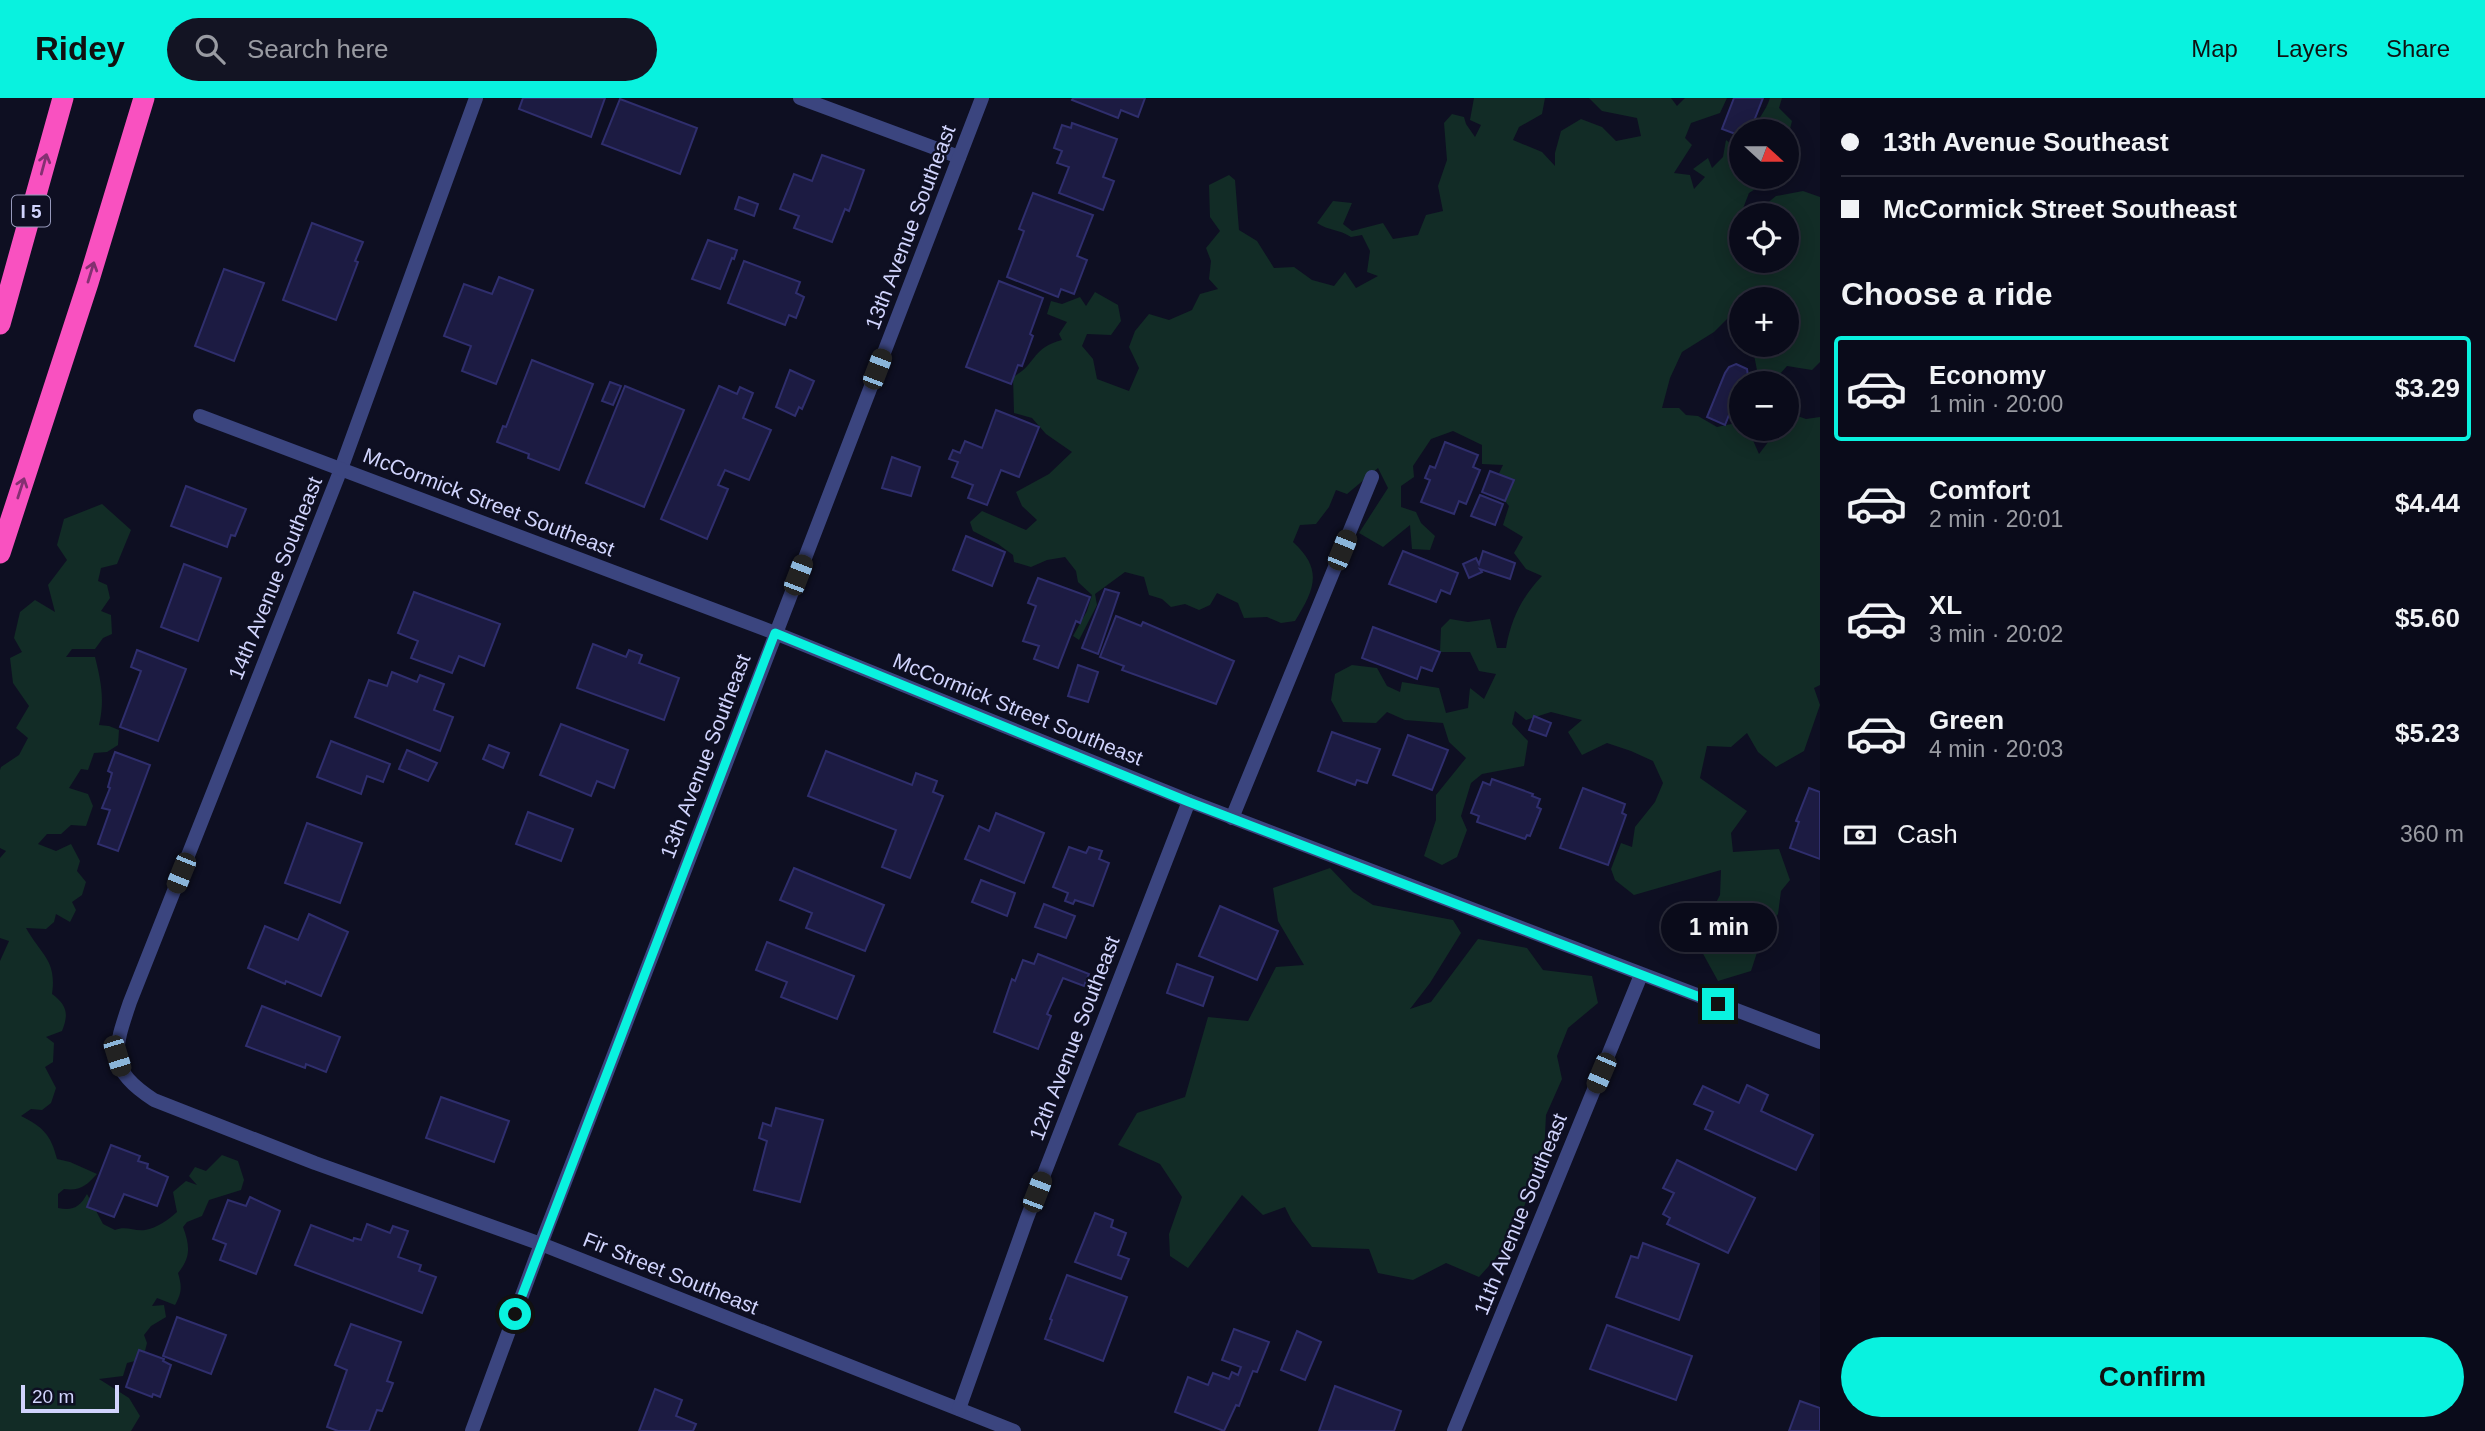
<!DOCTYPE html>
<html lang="en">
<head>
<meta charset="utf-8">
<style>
	body { margin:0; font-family:Arial,sans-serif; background:#131423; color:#f1f3f6; height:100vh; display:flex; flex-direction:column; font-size:26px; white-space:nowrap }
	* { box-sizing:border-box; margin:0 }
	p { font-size:23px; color:#999ba2 }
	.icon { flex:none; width:38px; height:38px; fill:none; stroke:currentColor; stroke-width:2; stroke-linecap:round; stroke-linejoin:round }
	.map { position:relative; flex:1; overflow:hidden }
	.panel { display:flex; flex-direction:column; background:#0a0b1a; width:665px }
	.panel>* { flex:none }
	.hud { display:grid; align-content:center; height:154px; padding:0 21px; background:#0a0b1a }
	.needle { width:46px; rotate:111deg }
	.controls { position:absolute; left:1729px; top:21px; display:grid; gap:14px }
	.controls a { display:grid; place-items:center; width:70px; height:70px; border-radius:50%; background:#0a0b1a; box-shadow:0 4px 18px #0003,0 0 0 2px #2a2b39; font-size:35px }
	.scale { position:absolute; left:21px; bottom:18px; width:98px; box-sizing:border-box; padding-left:7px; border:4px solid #d1d4fd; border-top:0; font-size:19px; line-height:24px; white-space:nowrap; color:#d1d4fd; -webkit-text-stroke:5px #0e0f22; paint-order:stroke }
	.end { position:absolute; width:32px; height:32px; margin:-16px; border:9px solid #09f2df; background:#111; box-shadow:0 0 0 4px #111 }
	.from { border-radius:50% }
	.bubble { position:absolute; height:49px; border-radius:24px; background:#0a0b1a; box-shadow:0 4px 18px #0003,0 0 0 2px #2a2b39; font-size:23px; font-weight:700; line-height:49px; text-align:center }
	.car { position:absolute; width:21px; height:42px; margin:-21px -10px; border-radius:9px; box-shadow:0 0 5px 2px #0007; background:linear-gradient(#222 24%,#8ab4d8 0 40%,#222 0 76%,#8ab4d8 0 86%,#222 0) }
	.hud b { display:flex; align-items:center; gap:24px; height:66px; font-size:26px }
	.hud b+b { border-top:2px solid #2a2b39 }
	.hud i { width:18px; height:18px; background:#f1f3f6 }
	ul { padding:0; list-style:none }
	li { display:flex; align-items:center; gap:21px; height:105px; margin:0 14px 10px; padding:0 7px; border:4px solid transparent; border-radius:7px }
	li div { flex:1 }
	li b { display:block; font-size:26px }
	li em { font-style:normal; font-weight:700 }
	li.on { border-color:#09f2df }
	li>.icon { width:63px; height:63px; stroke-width:1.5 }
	h2 { padding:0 21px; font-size:32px; line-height:84px }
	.pay { display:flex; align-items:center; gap:18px; height:77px; padding:0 21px; font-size:26px }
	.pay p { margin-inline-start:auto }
	.primary-button { display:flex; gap:14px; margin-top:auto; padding:14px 21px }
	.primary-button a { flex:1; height:80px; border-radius:42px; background:#09f2df; color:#111; font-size:28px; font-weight:700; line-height:80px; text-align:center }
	header { display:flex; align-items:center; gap:42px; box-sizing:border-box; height:98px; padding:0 35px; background:#09f2df; color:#111 }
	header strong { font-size:33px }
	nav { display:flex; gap:38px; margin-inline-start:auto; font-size:24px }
	.search { width:490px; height:63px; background:#131423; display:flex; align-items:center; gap:18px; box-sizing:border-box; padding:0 24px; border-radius:38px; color:#999ba2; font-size:26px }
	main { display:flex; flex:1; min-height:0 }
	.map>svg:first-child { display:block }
	.green { fill:#122c26; fill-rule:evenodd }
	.building { fill:#1c1b42; stroke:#2f2e6d; stroke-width:2 }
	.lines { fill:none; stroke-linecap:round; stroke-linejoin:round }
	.street { stroke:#3b457f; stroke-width:14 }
	.highway { stroke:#f951c0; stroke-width:21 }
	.oneway { stroke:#843071 }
	.route { stroke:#09f2df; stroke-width:9 }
	.labels { text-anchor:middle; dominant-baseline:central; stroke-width:5; stroke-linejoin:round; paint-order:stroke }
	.shield { fill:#0e0f22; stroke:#9699bb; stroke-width:2 }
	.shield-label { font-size:19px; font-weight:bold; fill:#d1d4fd }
	.street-label { font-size:21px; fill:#d1d4fd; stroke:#0e0f22 }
</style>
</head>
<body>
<header>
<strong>Ridey</strong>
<div class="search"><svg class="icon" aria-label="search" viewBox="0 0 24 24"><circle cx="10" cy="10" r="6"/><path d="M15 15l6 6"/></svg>Search here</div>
<nav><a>Map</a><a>Layers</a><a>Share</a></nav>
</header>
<main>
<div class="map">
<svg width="1820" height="1333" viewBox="0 0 1820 1333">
	<rect width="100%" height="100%" fill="#0e0f22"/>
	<g class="green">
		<path d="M1474,0H1545L1542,16L1519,29L1513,42L1542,54L1555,68V55L1561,33L1581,21L1602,29L1616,43L1641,38L1637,20L1602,13L1589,0H1671L1677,8L1685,0H1727L1720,15L1691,25L1685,40L1692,47L1674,75L1690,77L1694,91L1705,79L1693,71L1708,60L1712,70L1723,59L1726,42L1739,52L1741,50V79H1766L1769,82L1749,95L1742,113L1760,111L1776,98L1803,93L1820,99V264L1812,272L1787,268L1779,277H1758L1752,247H1787V201H1741V231L1731,217L1714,234L1682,254L1670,280L1662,310H1679L1686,317L1698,318L1717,329L1741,324V331H1748L1759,356L1778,331H1787L1789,315L1806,321L1820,319V587L1814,590L1820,607L1804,653L1776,669L1758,654L1747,635L1731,649L1707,648L1700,680L1747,713L1731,735L1733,754L1779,751L1790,782L1781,793L1778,816L1763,836L1751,873L1718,883L1696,843L1720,797L1721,772L1634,797L1615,782L1611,771L1621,745L1632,749L1635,729L1655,704L1663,685L1653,663L1631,653L1607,645L1582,657L1568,634L1582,622L1551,614L1526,622L1515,613L1512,626L1528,643L1524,668L1482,676L1471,685L1461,718L1467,732L1457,759L1442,767L1424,758L1436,722V697L1466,660L1449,644L1443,625L1405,622L1387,614L1376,625L1343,624L1331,602L1335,576L1352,567L1377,570L1387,588L1400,594L1402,584L1439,590L1446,615L1468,610L1470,590L1484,601L1496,576L1479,573L1470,554H1440L1441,530L1450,521L1468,524L1490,521L1497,550H1506C1511,521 1522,499 1542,478L1526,471L1514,455L1523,439L1503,427L1509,408L1493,388L1503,367L1482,366V347L1453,333L1431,341L1413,368L1414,379L1401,388V409L1416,414L1421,425L1435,438L1430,452L1412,451L1410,427L1383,449L1359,435L1388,390L1378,370L1347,396L1336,392L1329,409L1316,426L1300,427L1293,444C1324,472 1314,492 1295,523L1281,525L1267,519L1244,520L1238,505L1217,495L1210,507L1199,512L1185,506L1171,509L1162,501L1149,497L1144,479L1125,474L1095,496L1097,507L1079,542L1073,538L1087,513L1092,497L1078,484L1076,473L1065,459L1047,462L1031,469L1014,464L1013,457L998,446L973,433L970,424L982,413L1026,432L1037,422L1022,408L1016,394L1049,376L1072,354L1046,336L1032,320L1014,315L1013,279C1037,266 1031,250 1062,242L1059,236L1067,224L1047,216L1051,203L1062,206L1080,199L1086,208L1095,194L1118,207L1121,223L1111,237L1087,236L1082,248L1093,261L1097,281L1129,293L1139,270L1129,249L1135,233L1149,216L1169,222L1192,212L1200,196L1218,191L1209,181L1211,163L1206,150L1220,133L1210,119L1209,87L1229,77L1235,82L1239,132L1257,143L1274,170L1294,169L1312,182L1334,188L1345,174L1356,190L1378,178L1367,174L1370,153L1362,137L1351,139C1339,131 1329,133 1317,125L1333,103L1352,105L1343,126L1352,133L1383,125L1393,141L1418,137L1426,117L1443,113L1438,88L1447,62L1444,25L1452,16L1464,19L1466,26L1475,39L1481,27L1470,22ZM1741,117H1787V163H1741Z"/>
		<path d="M1770,0H1782L1779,10L1792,23L1790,31L1754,33C1758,19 1766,13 1770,0Z"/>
		<path d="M102,406L131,432L117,466L101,470L98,483L107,487L110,500L101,513L111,517L112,536L103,540L95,551H72L66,559H95C101,583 105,602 99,627L109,628L119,632L118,647L107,654L94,655L88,672L81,671L69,690L88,696L93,708L86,728L71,727L61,736H47L38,746L56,753L71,746L80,763L77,773L86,784L82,797L72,804L76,812L70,824L56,816L54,824L46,831L26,830C41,857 57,862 52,896C67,907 69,916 62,933L46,939L54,945L53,964L45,969L56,990L51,1005L42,1012L31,1011L21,1018C43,1029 51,1037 57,1061L70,1064L97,1076C86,1088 80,1093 64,1091L58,1096V1110C73,1113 80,1109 87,1096L103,1126L115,1132C126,1127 135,1134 145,1132C157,1130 168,1122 177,1114L173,1094L186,1083L197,1087L189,1078L195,1069L206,1073L222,1057L238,1063L244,1082L241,1092L209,1102L202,1118L187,1124L183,1129C190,1148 191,1159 178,1175C182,1188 182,1195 175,1207L157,1200L152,1208L164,1207L166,1219L151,1228L144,1237L147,1245L143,1261L127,1265L123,1278L99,1281L129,1300L140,1318L131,1333H0V863L9,843L0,840V760L6,753L0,750V672L1,669L19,657L28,640L16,630L29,608L13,585L10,560L22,554L14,540L20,514L35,502L55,514L48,487L67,462L57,447L64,421Z"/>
		<path d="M1330,770L1353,794L1373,807L1453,822L1461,835L1430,885L1410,911L1431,904L1478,841L1527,850L1543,872L1592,878L1598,905L1568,930L1557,958L1562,981L1546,1017L1543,1075L1527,1093V1100L1514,1140L1479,1179L1446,1165L1413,1182L1378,1175L1369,1151L1312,1149L1292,1123L1285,1109L1263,1117L1242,1097L1188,1170L1170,1158L1169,1136L1182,1099L1160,1066L1118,1047L1137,1015L1185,999L1208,919L1248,923L1276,869L1304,867L1278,823L1273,790Z"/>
	</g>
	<g class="building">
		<path d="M523,0H605L591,39L519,11Z"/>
		<path d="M1073,0H1145L1138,19L1121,12L1118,20L1072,2Z"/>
		<path d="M1734,0H1763L1750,33H1741V38L1722,31Z"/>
		<path d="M620,1L697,30L680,76L602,46Z"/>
		<path d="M1072,25L1117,41L1103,79L1114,83L1103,112L1059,95L1069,69L1057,65L1062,53L1054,50L1062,27L1071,30Z"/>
		<path d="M822,57L864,72L849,113L845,111L832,144L794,130L799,118L780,111L794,76L812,83Z"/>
		<path d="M1033,95L1093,117L1077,158L1087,162L1074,196L1061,191L1058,199L1007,179L1024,133L1019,131Z"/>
		<path d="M739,99L758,106L754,118L735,111Z"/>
		<path d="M312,125L363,144L355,163L358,164L336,222L283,202Z"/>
		<path d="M708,142L737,152L734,161L732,160L720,191L692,181Z"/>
		<path d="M744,163L800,184L796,195L804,199L796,220L789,217L785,227L728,205Z"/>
		<path d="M224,171L264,185L234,263L195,248Z"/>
		<path d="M499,179L533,192L496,286L462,273L471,248L444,238L464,186L492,196Z"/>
		<path d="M999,183L1043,200L1030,236L1033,238L1022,268L1018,267L1011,286L966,269Z"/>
		<path d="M532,262L593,286L559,372L528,360L529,356L497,344L503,328L506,329Z"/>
		<path d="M1736,266L1747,271L1748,278L1746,285H1741V305L1735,320L1729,317L1725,327L1707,319L1725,275L1729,269Z"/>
		<path d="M790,272L814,283L802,311L799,309L795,318L776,309Z"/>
		<path d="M610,284L621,288L613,307L602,303Z"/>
		<path d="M625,288L684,312L644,409L586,385Z"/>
		<path d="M719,288L737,296L740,289L753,295L743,320L771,332L749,382L725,372L718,387L728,391L707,441L661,421Z"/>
		<path d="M996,312L1039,329L1019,379L1001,372L987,407L968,400L973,387L952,379L958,364L949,361L953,352L960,355L965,343L982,350Z"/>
		<path d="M1445,344L1478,357L1473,369L1480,372L1466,406L1459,403L1454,416L1421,404L1430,382L1425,380L1430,368L1435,370Z"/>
		<path d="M892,359L920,369L911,398L882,390Z"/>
		<path d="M1490,373L1514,382L1505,403L1482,394Z"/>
		<path d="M186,388L246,411L235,438L231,437L227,449L171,428Z"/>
		<path d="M1480,397L1503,406L1495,427L1471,418Z"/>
		<path d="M966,438L1005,454L992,488L953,472Z"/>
		<path d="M1403,453L1458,475L1450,496L1441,492L1436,504L1389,486Z"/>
		<path d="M1483,453L1515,465L1510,481L1480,471L1482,474L1469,480L1463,466L1476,460L1479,466Z"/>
		<path d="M184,466L221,480L198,543L161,529Z"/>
		<path d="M1038,480L1090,499L1080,525L1076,523L1058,570L1034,561L1039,548L1023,543L1036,508L1028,505Z"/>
		<path d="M1105,491L1119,495L1098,556L1082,550Z"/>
		<path d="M414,494L500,526L484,568L459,558L452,575L411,560L418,543L398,535Z"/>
		<path d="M1116,518L1141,528L1143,524L1234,563L1216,606L1122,572L1124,568L1100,559Z"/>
		<path d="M1373,529L1440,554L1432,573L1421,569L1417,581L1362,560Z"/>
		<path d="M593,546L626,559L629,552L642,557L639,565L679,580L664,622L577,590Z"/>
		<path d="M137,552L186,571L158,643L120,629L141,573L131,569Z"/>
		<path d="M1078,567L1098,574L1088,604L1068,598Z"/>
		<path d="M392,574L417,584L420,577L444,586L434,612L453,619L440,653L355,619L369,582L387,588Z"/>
		<path d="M1534,618L1551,625L1546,638L1529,632Z"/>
		<path d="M561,626L628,652L614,690L597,683L591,698L540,677Z"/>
		<path d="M1332,634L1380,651L1367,685L1357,682L1355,687L1318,673Z"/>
		<path d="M1408,637L1448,652L1432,692L1393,677Z"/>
		<path d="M331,643L390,666L383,684L367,678L361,696L317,679Z"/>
		<path d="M489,647L509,655L503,670L483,661Z"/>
		<path d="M407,652L437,665L428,683L399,671Z"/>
		<path d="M826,653L912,687L916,675L937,683L933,694L943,698L910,780L882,769L896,732L808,698Z"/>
		<path d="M115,654L150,667L118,753L98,746L110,712L102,710L110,690L108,689L112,675L108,673Z"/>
		<path d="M1492,681L1533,696L1532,698L1540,701L1537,709L1541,711L1530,738L1527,737L1525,741L1477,724L1479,718L1471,715L1483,684L1490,687Z"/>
		<path d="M1583,690L1625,706L1622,715L1626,717L1608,767L1560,750Z"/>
		<path d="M1809,690L1820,694V761L1790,750L1799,724L1796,723Z"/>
		<path d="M528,714L573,731L561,763L516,746Z"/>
		<path d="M996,715L1044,735L1024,785L965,761L979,728L989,733Z"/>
		<path d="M307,725L362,745L340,805L285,785Z"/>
		<path d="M1069,749L1086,755L1089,749L1102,753L1099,761L1109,765L1093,808L1075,802L1073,806L1065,803L1068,795L1053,789Z"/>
		<path d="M794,770L884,807L865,853L806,830L812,815L780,802Z"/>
		<path d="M981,782L1015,795L1007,818L972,804Z"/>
		<path d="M1044,806L1075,818L1066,840L1035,829Z"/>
		<path d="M1220,808L1278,833L1257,882L1199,858Z"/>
		<path d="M309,816L348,834L321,898L286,883L285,886L248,870L265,828L298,842Z"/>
		<path d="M767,844L854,878L837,921L781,899L787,884L756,872Z"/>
		<path d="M1038,856L1089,876L1084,888L1063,880L1047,916L1051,918L1038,951L994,934L1012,881L1015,883L1023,862L1034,866Z"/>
		<path d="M1177,866L1213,879L1203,908L1167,895Z"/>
		<path d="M262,908L340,939L326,974L306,966L305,970L246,948Z"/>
		<path d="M1747,987L1768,997L1761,1013L1813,1037L1796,1072L1705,1031L1713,1014L1694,1006L1703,988L1739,1005Z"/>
		<path d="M441,999L509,1023L494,1064L426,1040Z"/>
		<path d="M776,1010L823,1022L800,1104L754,1092L767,1043L759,1040L763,1025L771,1028Z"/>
		<path d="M111,1047L140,1058L138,1063L148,1066L147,1070L168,1079L157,1108L124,1096L114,1119L87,1109Z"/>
		<path d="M1677,1062L1755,1100L1728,1155L1667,1126L1670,1120L1663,1116L1674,1095L1663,1090Z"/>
		<path d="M250,1099L280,1113L256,1176L220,1162L226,1146L213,1141L228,1102L246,1108Z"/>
		<path d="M1095,1115L1113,1122L1111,1129L1126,1135L1118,1157L1129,1161L1121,1181L1075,1164Z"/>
		<path d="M367,1126L390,1135L393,1128L408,1133L398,1159L421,1167L419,1173L436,1179L422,1215L295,1167L311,1127L353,1143L354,1140L361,1142Z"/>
		<path d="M1643,1145L1699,1166L1679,1222L1616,1199L1631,1158L1638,1160Z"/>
		<path d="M1067,1177L1127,1199L1103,1263L1045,1241L1052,1222L1050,1221Z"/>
		<path d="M177,1219L226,1237L211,1276L163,1258Z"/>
		<path d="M351,1226L401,1244L387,1283L393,1285L382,1313L377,1312L369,1333H338L327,1329L347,1272L335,1267Z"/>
		<path d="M1607,1227L1692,1258L1676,1302L1590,1271Z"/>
		<path d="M1234,1231L1269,1244L1257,1274L1253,1273L1239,1308L1236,1307L1224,1333L1175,1314L1188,1279L1208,1287L1213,1275L1229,1281L1232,1274L1238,1277L1241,1269L1222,1262Z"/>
		<path d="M1297,1233L1321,1244L1305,1282L1281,1272Z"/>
		<path d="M139,1252L164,1261L163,1263L171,1267L160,1299L153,1296L152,1299L126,1289Z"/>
		<path d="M1335,1288L1401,1313L1394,1333H1319Z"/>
		<path d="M655,1291L682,1302L676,1318L696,1326L693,1333H639Z"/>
		<path d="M1800,1303L1820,1310V1333H1789Z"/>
	</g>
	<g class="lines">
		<g class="street">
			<path d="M476,0L341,371L130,904C113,954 107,971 154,1002L315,1065L541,1146L1014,1333"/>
			<path d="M800,0L959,59"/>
			<path d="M200,318L775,535L1189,703L1820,944"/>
			<path d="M1232,720L1372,379"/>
			<path d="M959,1311L1027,1120L1189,703"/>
			<path d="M472,1333L541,1146L982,0"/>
			<path d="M1454,1333L1641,877"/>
		</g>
		<g class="highway">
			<path d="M0,226L63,0"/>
			<path d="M0,455L88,185L144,0"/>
		</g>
	</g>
	<defs><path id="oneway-shaft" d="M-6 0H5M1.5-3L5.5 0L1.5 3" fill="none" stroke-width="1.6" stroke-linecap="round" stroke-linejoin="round" transform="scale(1.75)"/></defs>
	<g class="oneway">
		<use href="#oneway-shaft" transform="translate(44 66) rotate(-75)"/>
		<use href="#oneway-shaft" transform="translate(91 174) rotate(-73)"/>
		<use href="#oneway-shaft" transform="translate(21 390) rotate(-72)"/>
	</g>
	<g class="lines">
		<path class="route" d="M515,1216L775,535L1189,704L1718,906"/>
	</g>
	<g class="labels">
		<rect class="shield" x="12" y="97.5" width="38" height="31" rx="5"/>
		<g class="shield-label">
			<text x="31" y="113">I 5</text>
		</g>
		<g class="street-label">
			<text transform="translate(910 129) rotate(-69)">13th Avenue Southeast</text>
			<text transform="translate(489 404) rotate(21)">McCormick Street Southeast</text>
			<text transform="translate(275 480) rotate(-68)">14th Avenue Southeast</text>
			<text transform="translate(1018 611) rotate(22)">McCormick Street Southeast</text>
			<text transform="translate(705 658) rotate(-69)">13th Avenue Southeast</text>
			<text transform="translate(1074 940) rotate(-69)">12th Avenue Southeast</text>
			<text transform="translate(1520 1116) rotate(-68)">11th Avenue Southeast</text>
			<text transform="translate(671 1175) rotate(22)">Fir Street Southeast</text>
		</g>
	</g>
</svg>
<div class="controls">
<a><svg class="needle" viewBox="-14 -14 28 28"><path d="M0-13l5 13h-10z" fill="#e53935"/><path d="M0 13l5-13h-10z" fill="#999ba2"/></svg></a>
<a><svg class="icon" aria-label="locate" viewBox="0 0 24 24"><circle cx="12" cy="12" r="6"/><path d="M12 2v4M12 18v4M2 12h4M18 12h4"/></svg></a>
<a>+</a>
<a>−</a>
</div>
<div class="scale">20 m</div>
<i class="end from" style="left:515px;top:1216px"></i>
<i class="end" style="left:1718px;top:906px"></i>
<div class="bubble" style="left:1661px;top:805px;width:116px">1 min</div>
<i class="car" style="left:877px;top:271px;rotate:21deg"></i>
<i class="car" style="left:1342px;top:452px;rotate:22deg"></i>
<i class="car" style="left:798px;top:477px;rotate:21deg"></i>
<i class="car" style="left:181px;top:775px;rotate:202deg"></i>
<i class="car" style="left:117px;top:958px;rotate:163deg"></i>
<i class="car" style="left:1601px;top:975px;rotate:203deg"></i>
<i class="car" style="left:1037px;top:1094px;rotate:21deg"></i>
</div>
<section class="panel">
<div class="hud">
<b><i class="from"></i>13th Avenue Southeast</b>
<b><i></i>McCormick Street Southeast</b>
</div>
<h2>Choose a ride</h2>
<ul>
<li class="on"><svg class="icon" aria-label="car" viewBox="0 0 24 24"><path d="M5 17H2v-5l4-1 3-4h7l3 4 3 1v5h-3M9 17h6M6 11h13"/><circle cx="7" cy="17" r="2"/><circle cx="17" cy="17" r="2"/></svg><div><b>Economy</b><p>1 min · 20:00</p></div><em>$3.29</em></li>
<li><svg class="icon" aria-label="car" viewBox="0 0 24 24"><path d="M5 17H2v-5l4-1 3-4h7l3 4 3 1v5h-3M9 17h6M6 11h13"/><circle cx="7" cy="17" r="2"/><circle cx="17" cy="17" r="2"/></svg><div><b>Comfort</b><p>2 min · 20:01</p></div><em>$4.44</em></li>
<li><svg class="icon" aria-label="car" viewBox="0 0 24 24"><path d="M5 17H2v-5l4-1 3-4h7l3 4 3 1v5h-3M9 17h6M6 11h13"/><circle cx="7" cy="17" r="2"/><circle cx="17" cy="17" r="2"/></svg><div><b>XL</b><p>3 min · 20:02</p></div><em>$5.60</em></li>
<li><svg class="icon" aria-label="car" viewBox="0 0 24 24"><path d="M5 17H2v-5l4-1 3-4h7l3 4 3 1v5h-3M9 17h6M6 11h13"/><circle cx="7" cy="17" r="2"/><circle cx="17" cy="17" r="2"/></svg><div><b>Green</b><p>4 min · 20:03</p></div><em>$5.23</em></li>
</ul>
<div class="pay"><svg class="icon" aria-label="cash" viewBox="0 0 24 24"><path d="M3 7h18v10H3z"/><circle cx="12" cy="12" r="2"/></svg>Cash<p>360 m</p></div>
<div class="primary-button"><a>Confirm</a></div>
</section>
</main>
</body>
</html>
